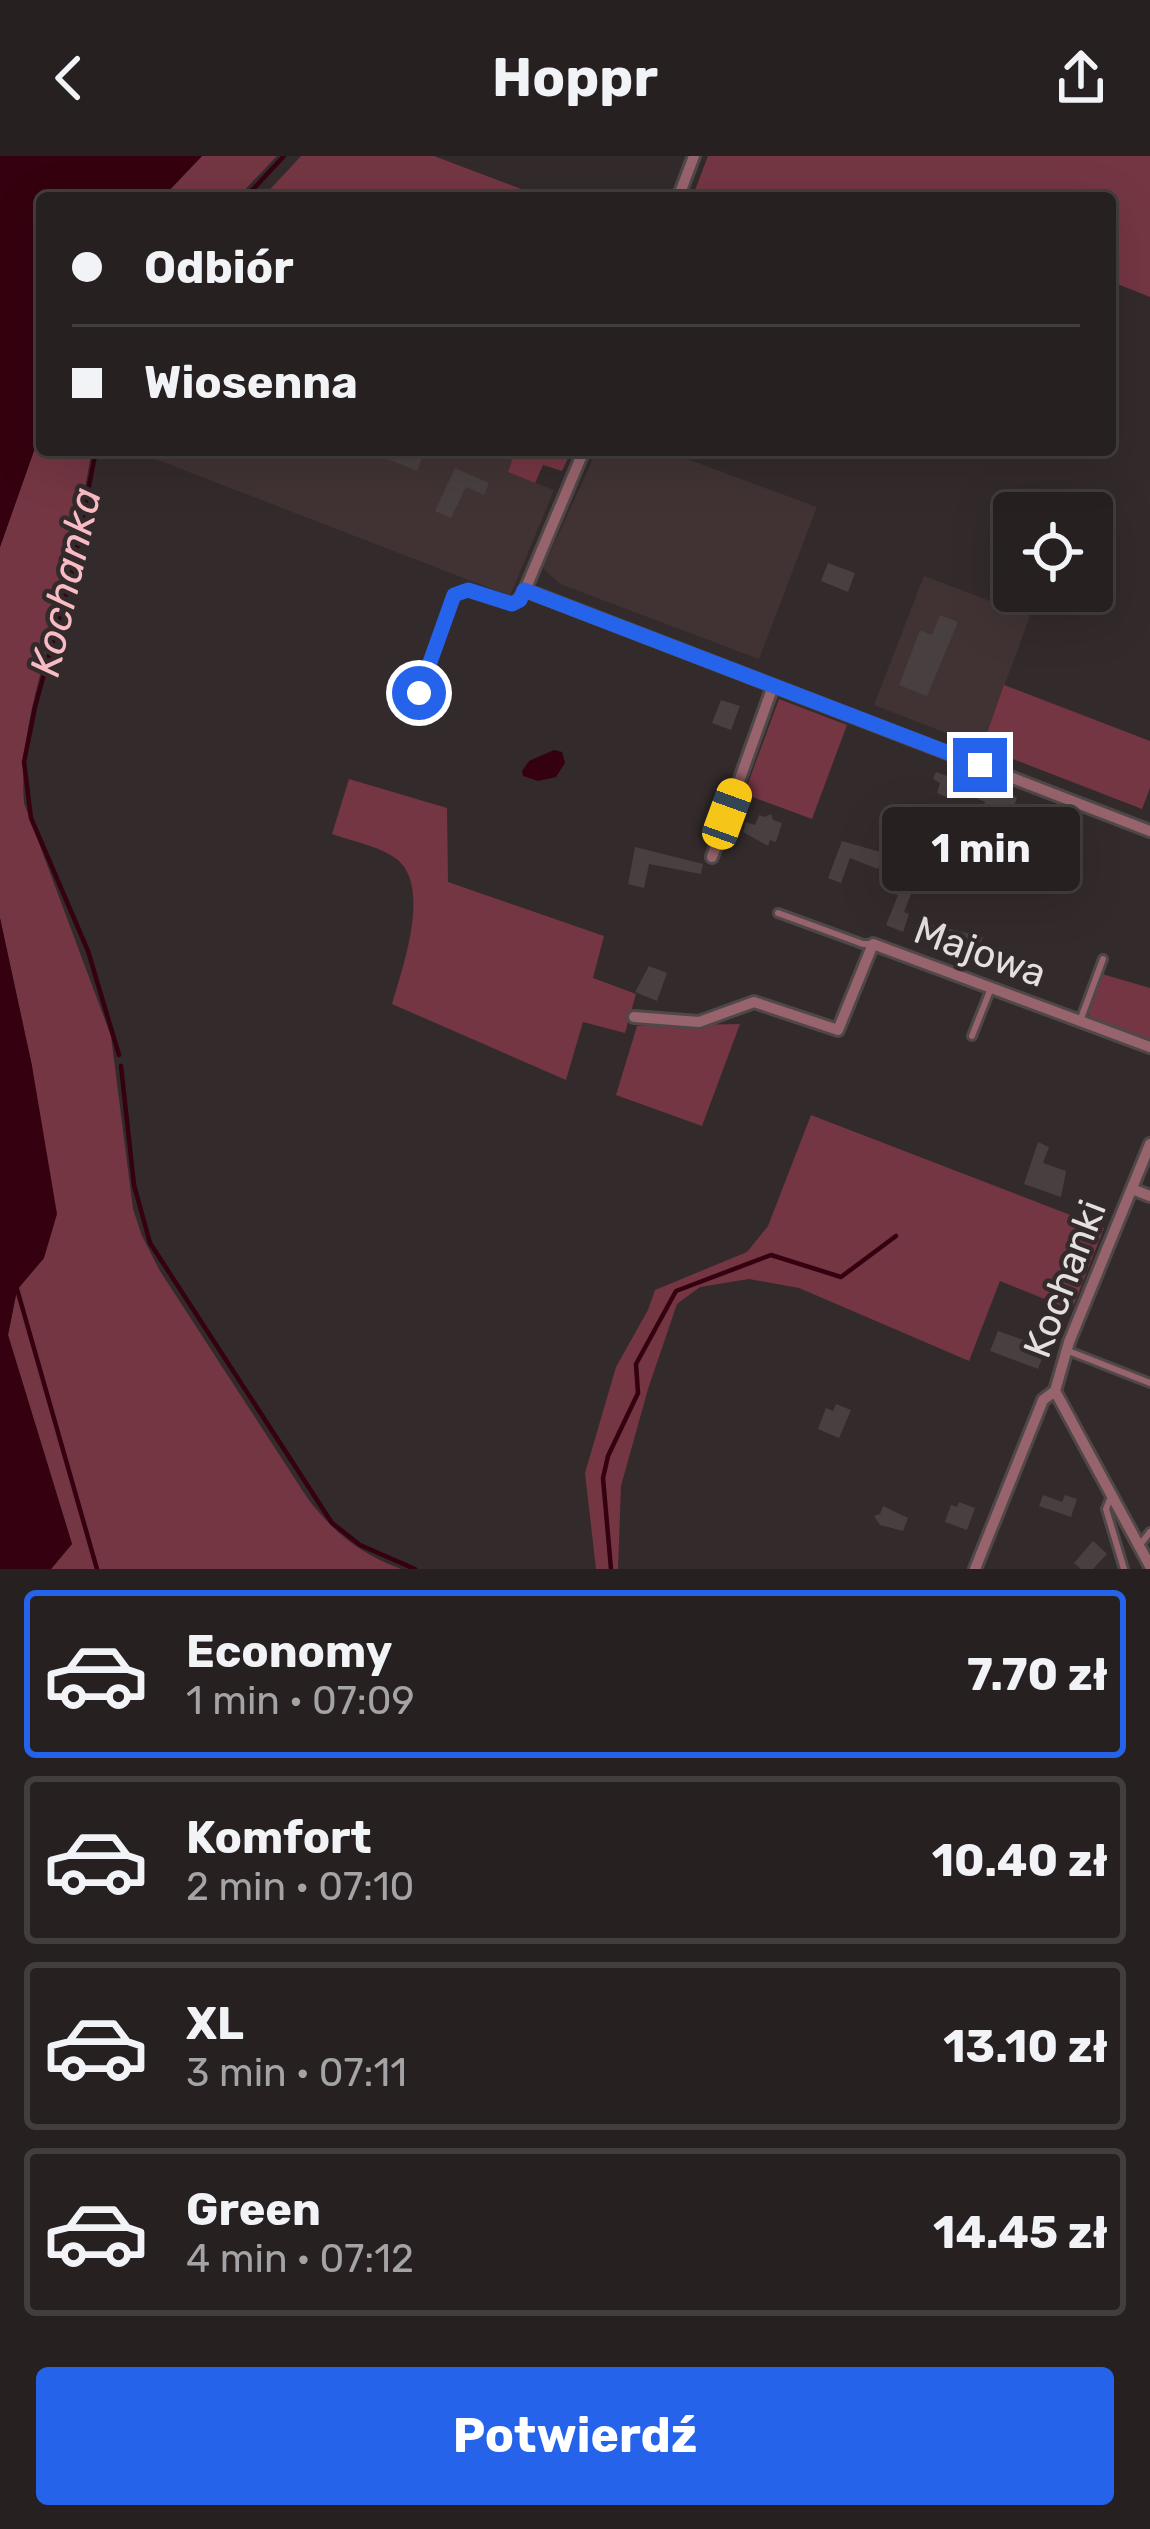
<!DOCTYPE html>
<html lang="pl">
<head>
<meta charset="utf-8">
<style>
	body { margin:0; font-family:Rubik,sans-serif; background:#322d2d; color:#f1f3f6; height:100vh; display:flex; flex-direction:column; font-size:45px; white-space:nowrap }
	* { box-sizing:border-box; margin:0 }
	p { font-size:39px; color:#a4a3a5 }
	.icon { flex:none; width:66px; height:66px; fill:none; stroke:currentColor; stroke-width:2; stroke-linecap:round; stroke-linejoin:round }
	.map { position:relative; height:1413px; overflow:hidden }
	.side { display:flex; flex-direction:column; background:#262020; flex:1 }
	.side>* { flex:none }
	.hud { position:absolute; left:36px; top:36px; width:1080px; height:264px; border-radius:12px; box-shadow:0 12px 48px #0002,0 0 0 3px #423e3e; display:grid; align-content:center; height:264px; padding:0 36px; background:#262020 }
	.buttons { position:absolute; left:993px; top:336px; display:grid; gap:24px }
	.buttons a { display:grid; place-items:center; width:120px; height:120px; border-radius:12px; background:#262020; box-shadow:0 12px 48px #0002,0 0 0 3px #423e3e; font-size:60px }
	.end { position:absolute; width:54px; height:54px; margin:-27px; border:15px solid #2563eb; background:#fff; box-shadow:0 0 0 6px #fff }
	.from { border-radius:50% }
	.bubble { position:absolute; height:84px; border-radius:12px; background:#262020; box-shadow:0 12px 48px #0002,0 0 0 3px #423e3e; font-size:39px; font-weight:700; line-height:84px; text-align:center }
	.car { position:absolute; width:36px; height:72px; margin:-36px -18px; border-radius:15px; box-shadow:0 0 9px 3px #0007; background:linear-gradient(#f5c518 24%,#345 0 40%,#f5c518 0 76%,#345 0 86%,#f5c518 0) }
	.hud b { display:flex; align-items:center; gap:42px; height:114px; font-size:45px }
	.hud b+b { border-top:3px solid #423e3e }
	.hud i { width:30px; height:30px; background:#f1f3f6 }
	ul { padding:21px 0 0; list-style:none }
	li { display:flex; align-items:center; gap:36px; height:168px; margin:0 24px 18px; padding:0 12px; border:6px solid #423e3e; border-radius:12px }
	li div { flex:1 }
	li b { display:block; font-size:45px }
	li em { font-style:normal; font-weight:700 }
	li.active { border-color:#2563eb }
	li>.icon { width:108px; height:108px; stroke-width:1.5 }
	.cta { display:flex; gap:24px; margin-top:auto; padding:24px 36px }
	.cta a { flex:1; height:138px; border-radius:12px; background:#2563eb; color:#fff; font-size:48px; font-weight:700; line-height:138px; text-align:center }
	header { display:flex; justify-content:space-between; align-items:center; height:156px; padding:0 36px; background:#262020; font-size:54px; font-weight:700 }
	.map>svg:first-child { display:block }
	.built { fill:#413334 }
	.green { fill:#743643 }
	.water { fill:#35000f }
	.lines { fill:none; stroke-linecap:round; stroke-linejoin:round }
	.stream { stroke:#35000f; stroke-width:4.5 }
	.building { fill:#483f40 }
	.service-casing { stroke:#4f4748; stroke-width:12 }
	.minor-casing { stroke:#4f4748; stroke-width:16 }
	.service { stroke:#97636c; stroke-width:6 }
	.minor { stroke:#97636c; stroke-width:10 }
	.route { stroke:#2563eb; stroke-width:15 }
	.labels { text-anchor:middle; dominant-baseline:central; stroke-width:9; stroke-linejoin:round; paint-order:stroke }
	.street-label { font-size:39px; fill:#e5dfe0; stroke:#332a2b }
	.water-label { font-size:42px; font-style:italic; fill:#f9bbc4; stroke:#332a2b }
</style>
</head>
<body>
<header><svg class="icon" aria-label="back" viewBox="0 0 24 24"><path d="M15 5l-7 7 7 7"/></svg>Hoppr<svg class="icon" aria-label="share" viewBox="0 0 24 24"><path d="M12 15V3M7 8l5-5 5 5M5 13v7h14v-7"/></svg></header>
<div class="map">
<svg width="1150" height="1413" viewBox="0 0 1150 1413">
	<rect width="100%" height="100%" fill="#332a2b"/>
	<g class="built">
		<path d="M132,294H451L468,300L471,294H492L512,304L508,316L554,334L510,440Z"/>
		<path d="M597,294H663L817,351L759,503L560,428L543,412Z"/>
		<path d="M924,420L1030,460L982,591L874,549Z"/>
	</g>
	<g class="green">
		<path d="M202,0H277L237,42H162Z"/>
		<path d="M301,0H434L545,42H262Z"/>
		<path d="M708,0H1150V141L1110,125V42H692Z"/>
		<path d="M42,272V294H92C84,336 77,379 67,421C49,496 18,569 24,647L111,880L133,1053L142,1080L160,1115L308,1343C334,1377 361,1398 401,1413H51L72,1388L8,1179L17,1133L44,1102L32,910L0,762V391Z"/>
		<path d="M492,294H572L562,315L543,309L535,327L508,316L512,304Z"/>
		<path d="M1004,529L1150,585V632L1142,653L982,591Z"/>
		<path d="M779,543L847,569L812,663L744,638Z"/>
		<path d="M349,623L447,652L448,726L604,780L593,822L636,838L625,877L583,866L566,924L392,848C402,813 433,728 395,702C379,690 351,685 332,678Z"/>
		<path d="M1102,818L1150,832V885L1090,862L1088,856Z"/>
		<path d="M740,868L702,970L616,939L637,870Z"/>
		<path d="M811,959L1104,1072L1072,1154L1000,1125L969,1205L799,1132L749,1123L700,1131L677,1148L648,1233L621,1330L618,1413H596L585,1317L616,1211L648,1154L655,1134L747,1096L768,1070Z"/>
	</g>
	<g class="water">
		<path d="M0,0H202L162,42H42V272L0,391Z"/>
		<path d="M554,594L562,596L565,607L556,621L538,625L523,620L522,615L529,605Z"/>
		<path d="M0,762L32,910L57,1058L44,1102L17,1134L8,1179L72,1388L51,1413H0Z"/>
	</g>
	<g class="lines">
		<g class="stream">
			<path d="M245,42L284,0"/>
			<path d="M96,294L73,412L35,551L24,606L31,662L88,795L119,899"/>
			<path d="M121,910L134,1029L150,1087L332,1367L360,1389L415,1413"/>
			<path d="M17,1133L97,1413"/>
			<path d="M611,1413L603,1322L608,1300L638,1237L636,1208L676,1135L771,1099L841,1121L896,1080"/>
		</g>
	</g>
	<g class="building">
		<path d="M366,294H425L417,315Z"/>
		<path d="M455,312L489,327L484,339L466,331L451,362L435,355Z"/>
		<path d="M828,407L855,417L848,436L821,425Z"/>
		<path d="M940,459L958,466L927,540L899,529L920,474L932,479Z"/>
		<path d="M721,544L740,550L731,574L712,567Z"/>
		<path d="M936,616L963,626L966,620L999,635L1000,631L1017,642L990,714L973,707L986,667L978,664L985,646L955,633L951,643L937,637L940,627L933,623Z"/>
		<path d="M771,658L773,664L782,667L776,686L770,684L768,690L743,676L746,666L755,669L759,659L765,661Z"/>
		<path d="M1036,680L1054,687L1044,715L1025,707L1027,701L1024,699Z"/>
		<path d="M842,685L884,697L878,713L850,702L841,727L828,722Z"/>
		<path d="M635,691L703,708L701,718L649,708L644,732L628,728Z"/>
		<path d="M893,719L915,728L904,756L909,758L903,776L886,769L898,739L887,735Z"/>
		<path d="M926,767L983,781L976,800L941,784L940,787L921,781Z"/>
		<path d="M649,810L667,817L657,845L635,836Z"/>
		<path d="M1038,986L1049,991L1043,1007L1066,1015L1061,1041L1024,1028Z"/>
		<path d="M998,1175L1046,1192L1038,1213L990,1195Z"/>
		<path d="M836,1248L851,1254L839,1282L818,1273L826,1252L833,1255Z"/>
		<path d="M1043,1339L1062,1346L1065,1339L1077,1343L1071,1361L1039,1350Z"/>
		<path d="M959,1346L975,1352L967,1374L945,1366L951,1349L957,1351Z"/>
		<path d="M883,1350L908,1362L903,1375L880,1369L874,1360L880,1358Z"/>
		<path d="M1093,1385L1107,1398L1093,1413H1081L1074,1407Z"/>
	</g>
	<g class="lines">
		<g class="service-casing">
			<g id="service">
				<path d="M419,537L453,439L468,434L512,448L525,434"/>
				<path d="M778,757L863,788H873"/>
				<path d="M1080,865L1103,803"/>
				<path d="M972,880L991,832"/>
				<path d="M1066,1194L1150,1227"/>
				<path d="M1110,1343L1106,1353L1124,1413"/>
				<path d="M1139,1390L1150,1376"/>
			</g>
		</g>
		<g class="minor-casing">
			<g id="minor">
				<path d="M678,42L694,0"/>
				<path d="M584,294L525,434L1150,675"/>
				<path d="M712,701L773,530"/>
				<path d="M634,861L699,866L754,846L838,874L873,788L1150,891"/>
				<path d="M1150,988L1069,1186L1055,1235L1150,1410"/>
				<path d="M1132,1033L1150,1040"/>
				<path d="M975,1413L1043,1244L1055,1235"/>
			</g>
		</g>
		<use href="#service" class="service"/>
		<use href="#minor" class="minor"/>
	</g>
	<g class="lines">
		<path class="route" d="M419,537L454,439L468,434L512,448L520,444L524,434L980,609"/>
	</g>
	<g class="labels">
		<g class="street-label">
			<text transform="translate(980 796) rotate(20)">Majowa</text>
			<text transform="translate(1065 1123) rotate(-69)">Kochanki</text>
		</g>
		<g class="water-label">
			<text transform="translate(66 426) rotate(-77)">Kochanka</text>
		</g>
	</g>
</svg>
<div class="buttons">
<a><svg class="icon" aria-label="locate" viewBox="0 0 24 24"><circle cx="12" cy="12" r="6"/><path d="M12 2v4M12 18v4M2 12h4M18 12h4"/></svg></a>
</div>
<i class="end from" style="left:419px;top:537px"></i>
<i class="end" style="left:980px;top:609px"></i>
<div class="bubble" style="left:882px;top:651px;width:198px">1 min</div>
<i class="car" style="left:727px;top:658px;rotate:20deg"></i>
<div class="hud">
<b><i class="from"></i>Odbiór</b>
<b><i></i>Wiosenna</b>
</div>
</div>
<section class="side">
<ul>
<li class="active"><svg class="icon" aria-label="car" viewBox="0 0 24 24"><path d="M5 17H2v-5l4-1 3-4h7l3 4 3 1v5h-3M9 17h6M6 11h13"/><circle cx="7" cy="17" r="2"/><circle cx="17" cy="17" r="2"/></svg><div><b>Economy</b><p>1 min · 07:09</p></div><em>7.70 zł</em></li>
<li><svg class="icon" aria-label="car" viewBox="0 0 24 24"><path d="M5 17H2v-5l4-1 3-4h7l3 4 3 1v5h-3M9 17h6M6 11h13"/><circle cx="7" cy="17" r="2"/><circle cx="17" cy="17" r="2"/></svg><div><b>Komfort</b><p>2 min · 07:10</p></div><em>10.40 zł</em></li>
<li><svg class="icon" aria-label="car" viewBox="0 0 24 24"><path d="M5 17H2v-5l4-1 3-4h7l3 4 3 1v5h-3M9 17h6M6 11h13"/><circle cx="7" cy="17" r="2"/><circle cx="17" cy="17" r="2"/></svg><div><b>XL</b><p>3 min · 07:11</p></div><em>13.10 zł</em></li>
<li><svg class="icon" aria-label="car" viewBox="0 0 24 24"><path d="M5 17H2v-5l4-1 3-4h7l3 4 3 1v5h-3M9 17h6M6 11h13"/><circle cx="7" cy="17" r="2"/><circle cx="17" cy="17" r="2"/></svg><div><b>Green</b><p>4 min · 07:12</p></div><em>14.45 zł</em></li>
</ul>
<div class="cta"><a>Potwierdź</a></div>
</section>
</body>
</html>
